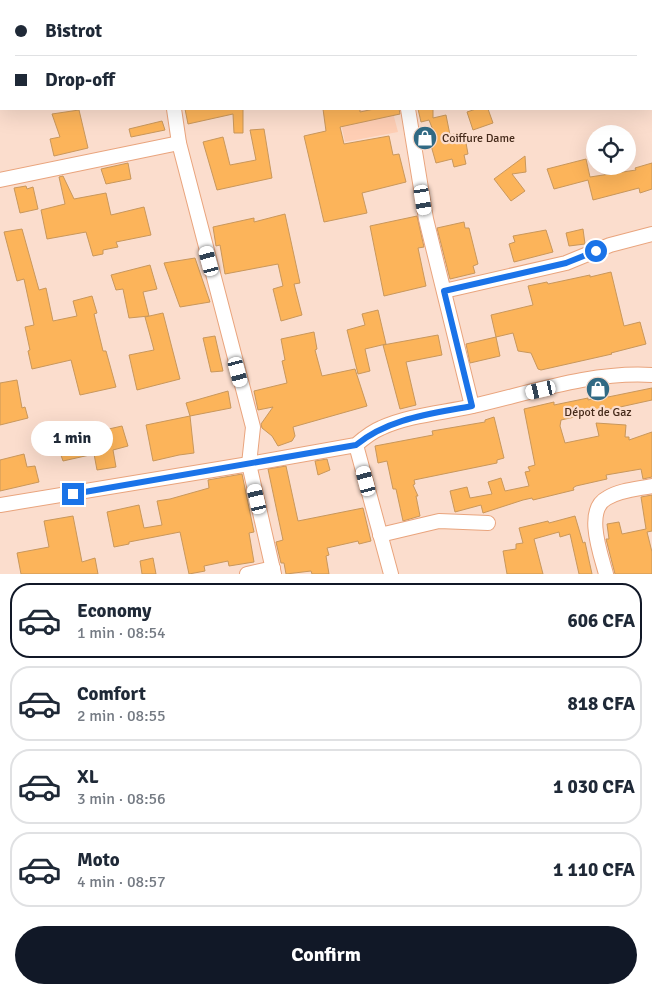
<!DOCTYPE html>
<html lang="en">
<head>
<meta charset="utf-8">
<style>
	body { margin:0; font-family:Signika,sans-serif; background:#f6f6f7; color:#1f2937; height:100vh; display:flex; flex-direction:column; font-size:19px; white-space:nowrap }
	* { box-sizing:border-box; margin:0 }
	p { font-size:16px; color:#747a83 }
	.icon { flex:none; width:28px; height:28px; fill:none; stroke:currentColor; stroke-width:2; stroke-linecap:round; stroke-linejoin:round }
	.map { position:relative; height:574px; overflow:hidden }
	.side { display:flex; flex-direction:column; background:#fff; flex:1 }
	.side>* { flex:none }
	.banner { position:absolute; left:0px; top:0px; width:652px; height:110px; box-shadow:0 5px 20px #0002; display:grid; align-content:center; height:110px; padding:0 15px; background:#fff }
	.buttons { position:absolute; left:586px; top:125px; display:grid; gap:10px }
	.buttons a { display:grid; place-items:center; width:50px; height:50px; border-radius:50%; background:#fff; box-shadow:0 5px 20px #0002; font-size:25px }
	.end { position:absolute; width:22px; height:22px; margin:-11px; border:6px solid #1a73e8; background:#fff; box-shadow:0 0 0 2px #fff }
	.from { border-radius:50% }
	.bubble { position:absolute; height:35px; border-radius:18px; background:#fff; box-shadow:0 5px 20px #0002; font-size:16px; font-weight:700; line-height:35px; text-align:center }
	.car { position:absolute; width:15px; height:30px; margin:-15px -8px; border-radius:6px; box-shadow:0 0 4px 1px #0007; background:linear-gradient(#fff 24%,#345 0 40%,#fff 0 76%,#345 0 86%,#fff 0) }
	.banner b { display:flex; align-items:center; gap:18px; height:48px; font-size:19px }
	.banner b+b { border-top:1px solid #e0e1e3 }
	.banner i { width:12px; height:12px; background:#1f2937 }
	ul { padding:9px 0 0; list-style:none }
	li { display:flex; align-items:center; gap:15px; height:75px; margin:0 10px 8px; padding:0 5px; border:2px solid #e0e1e3; border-radius:20px }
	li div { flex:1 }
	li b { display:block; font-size:19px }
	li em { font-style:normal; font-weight:700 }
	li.selected { border-color:#111827 }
	li>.icon { width:45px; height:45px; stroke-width:1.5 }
	.button { display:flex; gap:10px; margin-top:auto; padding:10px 15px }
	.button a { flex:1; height:58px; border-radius:30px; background:#111827; color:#fff; font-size:20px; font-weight:700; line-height:58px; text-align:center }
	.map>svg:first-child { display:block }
	.built { fill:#feceb4 }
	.building { fill:#fcb45a; stroke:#c9975b }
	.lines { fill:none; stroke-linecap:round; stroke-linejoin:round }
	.minor-casing { stroke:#e9a47d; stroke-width:16 }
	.minor { stroke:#fff; stroke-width:14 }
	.route { stroke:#1a73e8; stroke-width:6 }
	.labels { text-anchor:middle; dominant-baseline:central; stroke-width:4.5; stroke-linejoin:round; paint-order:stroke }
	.poi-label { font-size:12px; fill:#452a1a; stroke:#fbddcd; text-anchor:start }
</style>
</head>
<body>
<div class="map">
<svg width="652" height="574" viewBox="0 0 652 574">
	<rect width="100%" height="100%" fill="#fbddcd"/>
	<path class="built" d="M338,109H392L398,132L345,142Z"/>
	<g class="building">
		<path d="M185,109H243V133H234L233,114L188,124Z"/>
		<path d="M323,109H360V112L374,109H399L400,114L340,127L344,144L389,136L393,155L399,154L406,182L362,193L367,213L324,222L304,136L326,131Z"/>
		<path d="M418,109H433V118L446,115L450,135L464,132L468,154L464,155L466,164L454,167L452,159L436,163L430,142L434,141V139L436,138L429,120L421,122Z"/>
		<path d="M476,109H488L493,123L473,130L467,112Z"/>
		<path d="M79,110L88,148L54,156L50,139L60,137L52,114Z"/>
		<path d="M162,121L165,130L131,137L129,129Z"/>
		<path d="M264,129L272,178L217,190L203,142L223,137L230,165L256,160L250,130Z"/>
		<path d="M525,156L526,172L512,174L525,191L511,201L494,179Z"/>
		<path d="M586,159L590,177L636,170L635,168L652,163V189L640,193L639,188L593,200L588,180L554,189L547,169Z"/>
		<path d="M128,163L131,179L106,184L101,169Z"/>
		<path d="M63,176L74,199L106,193L111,215L144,207L151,235L116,242L118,247L103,250V254L93,256L86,232L47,239L41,210L65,204L59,177Z"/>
		<path d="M26,186L27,189L33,187L38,209L20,213L14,188Z"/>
		<path d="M285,214L300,283L294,284L302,315L281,321L273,289L283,286L278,264L225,274L220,245L216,246L213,227L254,218V222Z"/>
		<path d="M417,216L424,247L418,248L426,286L384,296L370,226Z"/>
		<path d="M464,222L465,228H469L478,264L473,266L475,273L450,279L437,228Z"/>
		<path d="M22,229L39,290L46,288L53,321L77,316L73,301L92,296L97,313L94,314L103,351H106L116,387L80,395L71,360L32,369L28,351L30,350L25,327L34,325L24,279L17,281L4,232Z"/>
		<path d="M583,229L585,244L569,246L566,233Z"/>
		<path d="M546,230L553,252L514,262L509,244L515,242L513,236Z"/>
		<path d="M195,258L210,302L180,307L164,263Z"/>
		<path d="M150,265L157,289L143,292L149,316L129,318L123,289L116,290L111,275Z"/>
		<path d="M611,272L624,326L640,322L646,344L611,353L612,354L541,370L538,369L531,353L518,351L513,333L496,337L491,315L533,305L528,286L547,282L548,284L590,275V277Z"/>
		<path d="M378,310L386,344L365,349L370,371L358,374L347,330L365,325L362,314Z"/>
		<path d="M163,313L180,379L137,390L129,355L154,350L145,317Z"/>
		<path d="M314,332L317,349L315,350L322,376L355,369L367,406L293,427L295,436L292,441L278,446L272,436L262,428L261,424L273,407L258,410L254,391L287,383L282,361L285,360L281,339Z"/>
		<path d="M438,335L442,355L406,362L416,405L400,409L383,345Z"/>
		<path d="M215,336L223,371L211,372L203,338Z"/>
		<path d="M496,337L500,356L470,363L466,344Z"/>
		<path d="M17,380L22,408L25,407L28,418L0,425V383Z"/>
		<path d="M652,388V400L561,420L560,426L565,443L599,436L596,423L626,425L625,437H629V440L652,432V477L643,479L641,469L606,475L607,479L576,486L573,488L574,490L533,500L532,498L523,500L483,513L481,505L455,512L450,491L467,487L470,498L492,494L488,482L501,478L505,491L529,486L525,472L530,471L528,467L535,465L524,409L554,402V405L588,398V400L607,395L608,397Z"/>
		<path d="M228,391L231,408L190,416L186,403Z"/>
		<path d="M190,416L194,453L179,455L153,461L146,425Z"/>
		<path d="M494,417L504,458L497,460V463L414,480L415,484L413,485L418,496H416L420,516L403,521L396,489H393L387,461L378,463L375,446L433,435L432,431L485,422V420Z"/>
		<path d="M122,426L128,446L113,450L116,467L97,470L94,454L63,461L56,441Z"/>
		<path d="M24,454L27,467L35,466L39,482L0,491V460Z"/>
		<path d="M327,459L330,470L318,475L315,461Z"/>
		<path d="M286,466L298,521L363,508L371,541L359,544L358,541L327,548L329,555L326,556L329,574H312L311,571L286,574L284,563H281L276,542L283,540L268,469Z"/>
		<path d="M242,474L254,532L249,533L254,562L229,566L228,561L204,566L205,571L189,574L180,532L129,542V544L114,547L107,512L139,505L144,528L162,525L157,501L170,499L209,488L208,480Z"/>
		<path d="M652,495V531L647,532L652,552V574H615L606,539H609L607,524L619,522L622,534L646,529L641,497Z"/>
		<path d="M73,516L82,562L95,558L98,574H21L17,553L49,547L44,521Z"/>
		<path d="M575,516L583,543L585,542L592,574H579L570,534L560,537L559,532L534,539L543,574H507L503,551L516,549V544L523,543L519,528L548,521L549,523Z"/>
		<path d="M153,558L156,574H142L140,561Z"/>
	</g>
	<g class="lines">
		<g class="minor-casing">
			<g id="minor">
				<path d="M157,0V1"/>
				<path d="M355,0L357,1"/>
				<path d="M489,0L490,1"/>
				<path d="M607,0L608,1"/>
				<path d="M287,1L294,0"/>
				<path d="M650,1H652"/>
				<path d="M0,54L1,58"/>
				<path d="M174,109L179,143L253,427L249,464L274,574"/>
				<path d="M408,109L426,219L472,406"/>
				<path d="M0,180L179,143"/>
				<path d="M444,291L566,263L610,245L652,234"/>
				<path d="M356,445L391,574"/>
				<path d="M0,505L249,464L356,445C364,438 371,432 381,428C410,415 442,413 473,406C530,393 593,371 652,375"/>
				<path d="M380,535L439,521L488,523"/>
				<path d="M247,574L273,568"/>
				<path d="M606,574C601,555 584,510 607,498C620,490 637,489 652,486"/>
			</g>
		</g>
		<use href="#minor" class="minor"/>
	</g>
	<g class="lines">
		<path class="route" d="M73,494L356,445C389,418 431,414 472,406L444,291L566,263L596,251"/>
	</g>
	<defs>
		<g id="shop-disc" transform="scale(1.25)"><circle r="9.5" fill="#316a84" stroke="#fbddcd"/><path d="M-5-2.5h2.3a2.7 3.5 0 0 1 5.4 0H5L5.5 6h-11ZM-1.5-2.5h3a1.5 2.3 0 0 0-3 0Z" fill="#fff"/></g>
	</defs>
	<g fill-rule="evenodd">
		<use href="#shop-disc" x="425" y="138"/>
		<use href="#shop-disc" x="598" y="389"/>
	</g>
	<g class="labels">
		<g class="poi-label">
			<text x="442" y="138">Coiffure Dame</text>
			<text x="598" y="412" text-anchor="middle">Dépot de Gaz</text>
		</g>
	</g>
</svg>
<div class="buttons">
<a><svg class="icon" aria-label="locate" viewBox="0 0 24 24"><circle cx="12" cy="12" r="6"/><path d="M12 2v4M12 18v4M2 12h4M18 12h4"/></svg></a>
</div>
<i class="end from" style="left:596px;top:251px"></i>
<i class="end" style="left:73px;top:494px"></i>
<div class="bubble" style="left:31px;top:421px;width:82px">1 min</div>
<i class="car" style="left:423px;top:200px;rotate:171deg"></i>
<i class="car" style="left:209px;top:261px;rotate:345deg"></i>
<i class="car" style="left:238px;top:372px;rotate:165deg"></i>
<i class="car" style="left:541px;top:390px;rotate:257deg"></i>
<i class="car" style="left:366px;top:481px;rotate:345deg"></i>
<i class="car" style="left:257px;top:499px;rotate:347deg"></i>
<div class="banner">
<b><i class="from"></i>Bistrot</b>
<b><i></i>Drop-off</b>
</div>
</div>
<section class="side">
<ul>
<li class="selected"><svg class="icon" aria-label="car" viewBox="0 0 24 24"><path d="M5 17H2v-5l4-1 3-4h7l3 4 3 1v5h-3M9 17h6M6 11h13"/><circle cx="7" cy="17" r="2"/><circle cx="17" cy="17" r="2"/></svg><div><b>Economy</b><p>1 min · 08:54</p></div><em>606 CFA</em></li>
<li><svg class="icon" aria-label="car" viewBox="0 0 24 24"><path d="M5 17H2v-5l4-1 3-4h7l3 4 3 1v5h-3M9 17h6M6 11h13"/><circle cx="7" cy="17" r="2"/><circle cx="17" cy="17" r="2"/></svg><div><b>Comfort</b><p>2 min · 08:55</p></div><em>818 CFA</em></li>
<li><svg class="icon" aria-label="car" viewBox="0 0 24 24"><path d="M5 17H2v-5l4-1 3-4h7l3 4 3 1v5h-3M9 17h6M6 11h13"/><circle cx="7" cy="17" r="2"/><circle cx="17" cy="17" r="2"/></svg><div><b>XL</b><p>3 min · 08:56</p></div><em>1 030 CFA</em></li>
<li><svg class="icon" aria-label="car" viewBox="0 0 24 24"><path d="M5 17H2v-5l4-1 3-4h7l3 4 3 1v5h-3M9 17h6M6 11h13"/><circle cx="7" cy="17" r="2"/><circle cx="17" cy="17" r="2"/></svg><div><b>Moto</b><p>4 min · 08:57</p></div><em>1 110 CFA</em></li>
</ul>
<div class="button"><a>Confirm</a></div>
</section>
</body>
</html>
